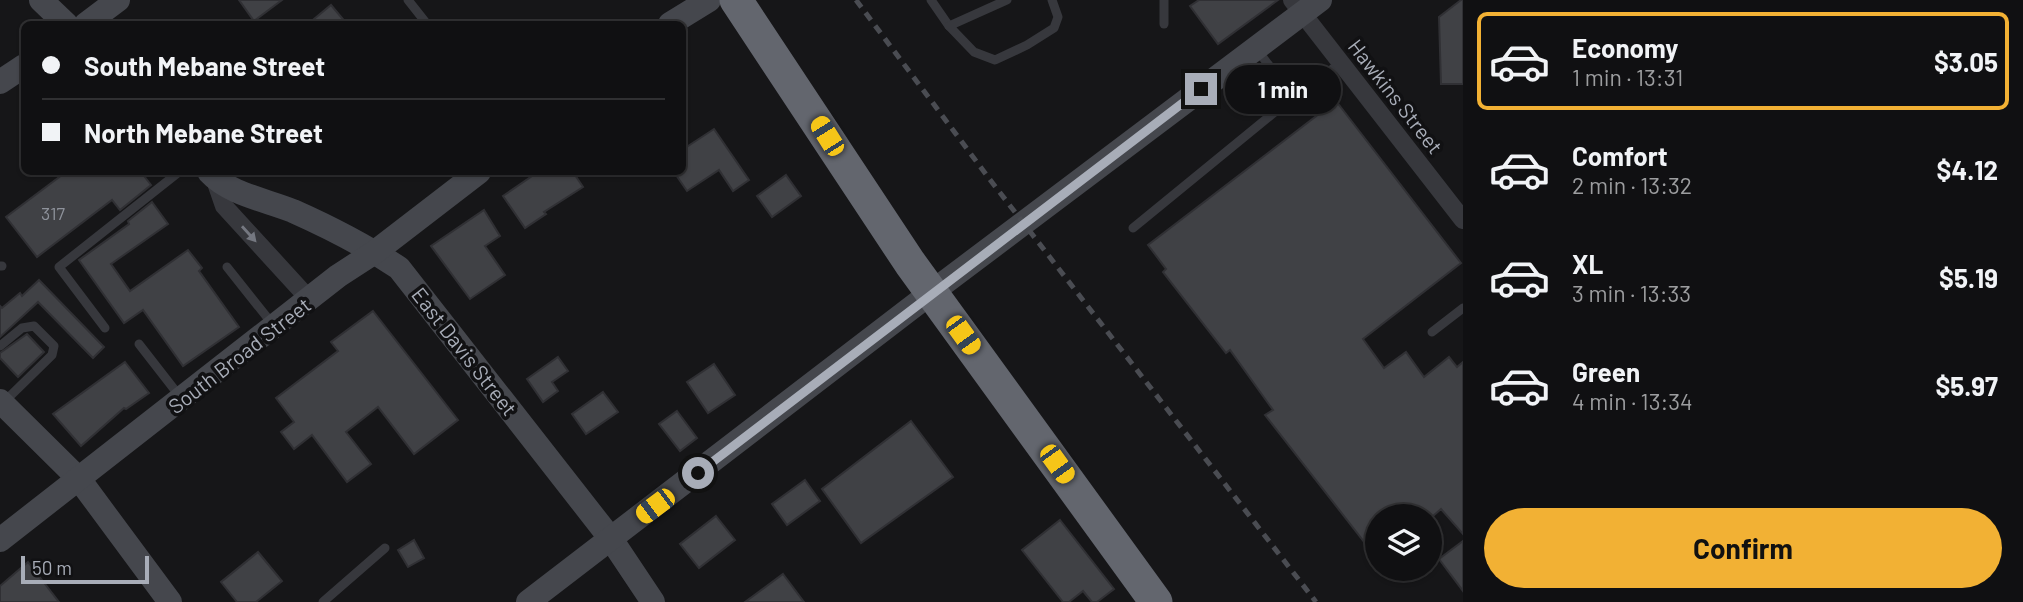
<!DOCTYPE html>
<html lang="en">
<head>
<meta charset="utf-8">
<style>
	body { margin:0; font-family:Barlow,sans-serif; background:#19191b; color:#f1f3f6; height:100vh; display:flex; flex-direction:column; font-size:26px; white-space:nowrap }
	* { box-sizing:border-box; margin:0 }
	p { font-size:23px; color:#9c9d9f }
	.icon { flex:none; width:38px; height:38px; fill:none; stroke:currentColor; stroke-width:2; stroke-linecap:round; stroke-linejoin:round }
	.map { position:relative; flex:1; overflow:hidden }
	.sheet { display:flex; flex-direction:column; background:#101012; width:560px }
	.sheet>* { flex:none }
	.guide { position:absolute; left:21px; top:21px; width:665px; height:154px; border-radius:10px; box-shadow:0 2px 5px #0004,0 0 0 2px #303032; display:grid; align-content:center; height:154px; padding:0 21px; background:#101012 }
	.tools { position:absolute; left:1365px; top:504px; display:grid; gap:14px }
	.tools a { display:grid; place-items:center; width:77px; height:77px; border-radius:50%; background:#101012; box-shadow:0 2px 5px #0004,0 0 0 2px #303032; font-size:35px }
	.scale { position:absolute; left:21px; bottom:18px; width:128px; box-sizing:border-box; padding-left:7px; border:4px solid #a8adb8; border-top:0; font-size:19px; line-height:24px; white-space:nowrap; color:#a8adb8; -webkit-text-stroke:5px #111113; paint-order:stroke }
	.end { position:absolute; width:32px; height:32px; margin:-16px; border:9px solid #a8adb8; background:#111; box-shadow:0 0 0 4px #111 }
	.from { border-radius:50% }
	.bubble { position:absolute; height:49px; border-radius:24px; background:#101012; box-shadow:0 2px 5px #0004,0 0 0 2px #303032; font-size:23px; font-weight:700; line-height:49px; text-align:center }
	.car { position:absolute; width:21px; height:42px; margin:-21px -10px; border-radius:9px; box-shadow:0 0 5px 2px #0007; background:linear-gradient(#f5c518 24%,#345 0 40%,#f5c518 0 76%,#345 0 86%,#f5c518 0) }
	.guide b { display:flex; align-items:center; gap:24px; height:66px; font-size:26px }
	.guide b+b { border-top:2px solid #303032 }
	.guide i { width:18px; height:18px; background:#f1f3f6 }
	ul { padding:12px 0 0; list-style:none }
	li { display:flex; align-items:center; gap:21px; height:98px; margin:0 14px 10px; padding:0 7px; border:4px solid transparent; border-radius:10px }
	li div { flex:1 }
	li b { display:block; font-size:26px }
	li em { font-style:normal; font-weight:700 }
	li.active { border-color:#f2b134 }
	li>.icon { width:63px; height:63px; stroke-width:1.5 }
	.cta { display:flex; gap:14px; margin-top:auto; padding:14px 21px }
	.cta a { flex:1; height:80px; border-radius:42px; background:#f2b134; color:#111; font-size:28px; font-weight:700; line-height:80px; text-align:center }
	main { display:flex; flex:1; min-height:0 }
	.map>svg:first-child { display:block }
	.building { fill:#404145; stroke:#303034; stroke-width:2 }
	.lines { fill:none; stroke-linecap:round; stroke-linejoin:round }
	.lane { stroke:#37383d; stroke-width:9 }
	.street { stroke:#37383d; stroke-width:18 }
	.secondary { stroke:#45474d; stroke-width:24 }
	.highway { stroke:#63666e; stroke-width:33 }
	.rail { stroke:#4a4c52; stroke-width:5; stroke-dasharray:9 7; stroke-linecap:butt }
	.oneway { fill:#757881 }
	.route { stroke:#a8adb8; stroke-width:9 }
	.labels { text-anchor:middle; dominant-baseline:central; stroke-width:7; stroke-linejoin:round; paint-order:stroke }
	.number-label { font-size:18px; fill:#8e929b }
	.street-label { font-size:21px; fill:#a8adb8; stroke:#111113 }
</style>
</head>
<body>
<main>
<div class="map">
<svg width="1463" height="602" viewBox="0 0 1463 602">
	<rect width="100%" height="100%" fill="#161618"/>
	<g class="building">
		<path d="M239,0H282L254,21Z"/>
		<path d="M1199,0H1278L1218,44L1190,6Z"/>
		<path d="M1461,0H1463V84H1441L1439,17Z"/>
		<path d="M331,5L347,24H308Z"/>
		<path d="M1336,101L1461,263L1363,339L1384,368L1406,352L1424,377L1449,357L1457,367L1463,362V534L1441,509L1433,516H1421L1414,506L1400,516H1377V534L1365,543L1265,415L1273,410L1230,350L1226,353L1163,272L1166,269L1148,245Z"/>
		<path d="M714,129L749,180L733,191L719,170L687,191L674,172H682V150Z"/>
		<path d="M66,172H141L151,185L120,210L112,200L37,257L6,217Z"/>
		<path d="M538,172H573L583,187L544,212L546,214L525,228L503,196Z"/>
		<path d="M786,175L801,196L772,217L757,196Z"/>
		<path d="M152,202L168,224L111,264L130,291L188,250L202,268L199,271L239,327L183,366L143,310L124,323L79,260L129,224L128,221Z"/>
		<path d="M484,210L500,236L485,246L505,275L470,299L431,246Z"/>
		<path d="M39,280L104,347L93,358L38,302L0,337V306L2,308L20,293L22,296Z"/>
		<path d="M373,311L458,420L414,454L378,407L346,432L371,464L347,482L312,435L294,449L281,432L294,422L276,398L338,351L331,342Z"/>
		<path d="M27,334L44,352L18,377L0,358V353Z"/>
		<path d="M558,357L568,371L552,382L558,391L543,402L527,379Z"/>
		<path d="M125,362L149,393L126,409L124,408L81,446L53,414Z"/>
		<path d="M714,364L735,395L708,413L687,382Z"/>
		<path d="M603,392L618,412L586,434L572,414Z"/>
		<path d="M677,411L697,438L680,451L659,424Z"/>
		<path d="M911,421L953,477L861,543L822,489Z"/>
		<path d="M805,480L820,501L787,525L772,504Z"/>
		<path d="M716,516L735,540L699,568L680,544Z"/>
		<path d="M1060,520L1114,589L1097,602H1092L1083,591L1069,602H1063L1022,550Z"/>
		<path d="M414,540L424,558L408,567L398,550Z"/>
		<path d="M1463,541V591L1439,559Z"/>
		<path d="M258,552L282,581L256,602H237L221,582Z"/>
		<path d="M28,562L59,602H0V586Z"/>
		<path d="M783,574L804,602H745Z"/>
	</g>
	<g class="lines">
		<g class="lane">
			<path d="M408,0L427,24"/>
			<path d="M931,0L949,26"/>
			<path d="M1007,0L949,26L974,52L995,60L1027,45L1054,28L1058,17L1052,0"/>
			<path d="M1164,0V24"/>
			<path d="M1293,97L1341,63"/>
			<path d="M1133,228L1293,97L1258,51"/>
			<path d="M0,266H2"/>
			<path d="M227,267L274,326"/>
			<path d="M105,328L59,267L179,172"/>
			<path d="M1432,332L1463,308"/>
			<path d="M139,344L181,398"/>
			<path d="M0,346L22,328L34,326L54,346L52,355L4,402"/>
			<path d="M323,602L385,548"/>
		</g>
		<g class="street">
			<path d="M1292,0L1463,220"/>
			<path d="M214,177L224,206L310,300"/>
		</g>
		<g class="secondary">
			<path d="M41,0L66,24"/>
			<path d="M86,24L118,0"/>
			<path d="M670,24L709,0"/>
			<path d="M0,82L24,66"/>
			<path d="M209,172C229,194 266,200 293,211C329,227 366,246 399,268L611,539L653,602"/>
			<path d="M0,401L79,479L170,602"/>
			<path d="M0,540L338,276L375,252L479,172"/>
			<path d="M528,602L932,292L1320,0"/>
		</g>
		<path class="highway" d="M736,0L910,263L1156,602"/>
		<path class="rail" d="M856,0L991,181L1316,602"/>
	</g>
	<defs><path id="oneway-solid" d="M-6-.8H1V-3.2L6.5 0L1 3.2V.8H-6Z" transform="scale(1.75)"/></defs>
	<use class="oneway" href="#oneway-solid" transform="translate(249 234) rotate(48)"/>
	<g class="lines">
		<path class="route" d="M698,473L1201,89"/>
	</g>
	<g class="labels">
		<g class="number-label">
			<text x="53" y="213">317</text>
		</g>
		<g class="street-label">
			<text transform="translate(1396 96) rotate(52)">Hawkins Street</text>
			<text transform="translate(465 351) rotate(52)">East Davis Street</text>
			<text transform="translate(239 355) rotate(-38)">South Broad Street</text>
		</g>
	</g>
</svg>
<div class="tools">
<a><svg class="icon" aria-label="layers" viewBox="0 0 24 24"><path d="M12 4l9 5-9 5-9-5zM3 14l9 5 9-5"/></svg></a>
</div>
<div class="scale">50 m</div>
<i class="end from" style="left:698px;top:473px"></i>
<i class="end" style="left:1201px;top:89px"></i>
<div class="bubble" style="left:1225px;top:65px;width:116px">1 min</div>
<i class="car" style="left:827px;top:136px;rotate:328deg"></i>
<i class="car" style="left:963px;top:335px;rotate:144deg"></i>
<i class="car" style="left:1057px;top:464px;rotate:144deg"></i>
<i class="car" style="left:655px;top:506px;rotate:233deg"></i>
<div class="guide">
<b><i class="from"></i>South Mebane Street</b>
<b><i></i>North Mebane Street</b>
</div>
</div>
<section class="sheet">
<ul>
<li class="active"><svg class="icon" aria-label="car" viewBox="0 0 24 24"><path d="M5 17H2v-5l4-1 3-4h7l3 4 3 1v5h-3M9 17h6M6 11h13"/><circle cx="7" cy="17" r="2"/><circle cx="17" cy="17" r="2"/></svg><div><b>Economy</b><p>1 min · 13:31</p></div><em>$3.05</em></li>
<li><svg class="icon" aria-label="car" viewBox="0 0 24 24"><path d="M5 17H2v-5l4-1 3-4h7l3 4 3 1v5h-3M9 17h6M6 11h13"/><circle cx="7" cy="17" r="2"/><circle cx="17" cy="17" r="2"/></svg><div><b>Comfort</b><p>2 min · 13:32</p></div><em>$4.12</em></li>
<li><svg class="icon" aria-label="car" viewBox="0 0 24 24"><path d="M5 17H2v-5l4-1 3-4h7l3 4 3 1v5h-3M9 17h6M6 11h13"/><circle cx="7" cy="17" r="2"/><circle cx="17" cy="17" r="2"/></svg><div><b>XL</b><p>3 min · 13:33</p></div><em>$5.19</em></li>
<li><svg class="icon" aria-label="car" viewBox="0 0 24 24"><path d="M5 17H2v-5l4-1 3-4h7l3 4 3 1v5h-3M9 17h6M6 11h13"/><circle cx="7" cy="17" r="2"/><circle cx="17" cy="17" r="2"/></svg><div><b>Green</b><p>4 min · 13:34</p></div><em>$5.97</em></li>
</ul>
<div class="cta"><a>Confirm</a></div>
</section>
</main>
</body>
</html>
